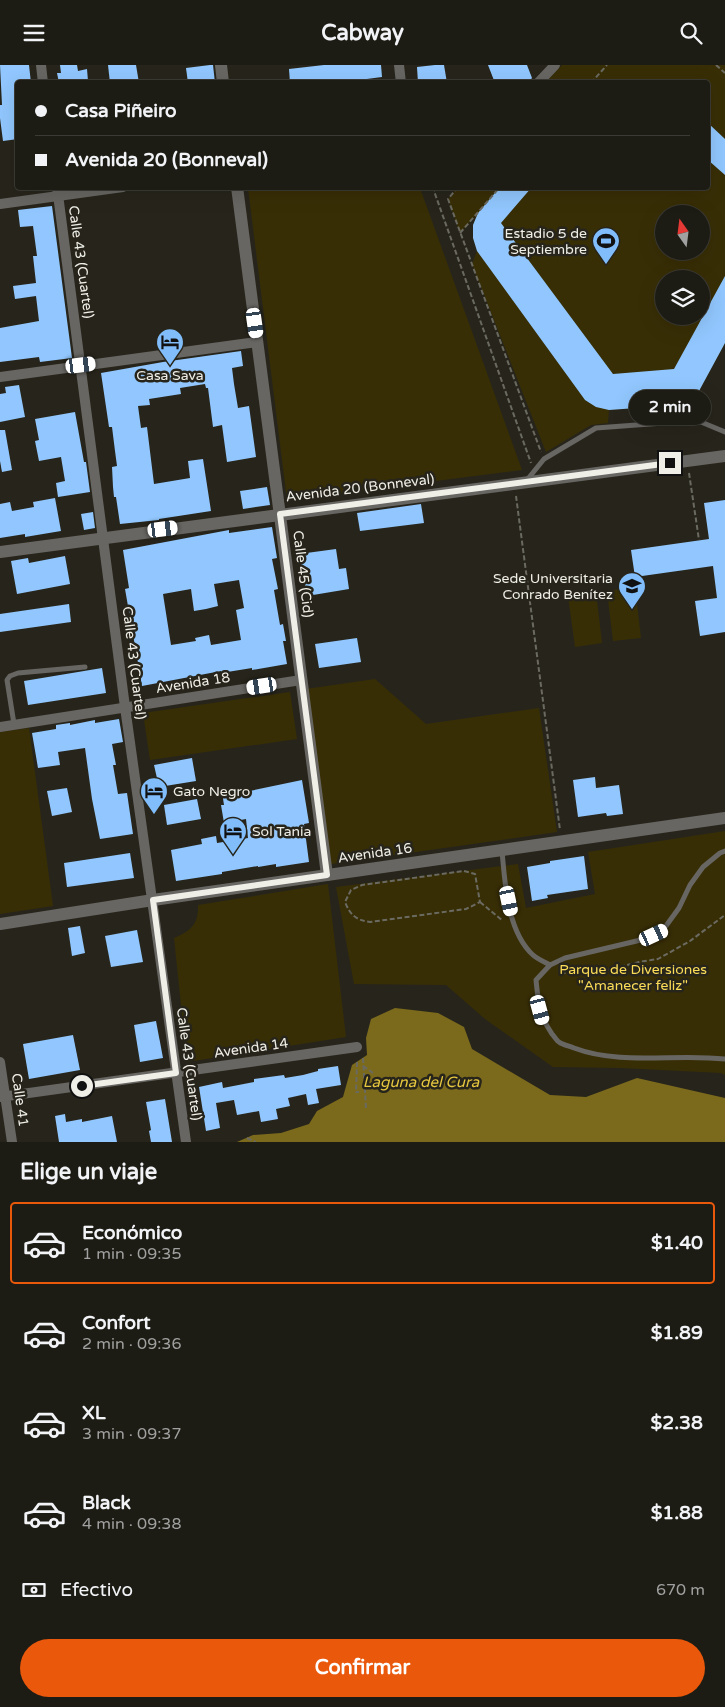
<!DOCTYPE html>
<html lang="es">
<head>
<meta charset="utf-8">
<style>
	body { margin:0; font-family:"Varela Round",sans-serif; background:#25251d; color:#f1f3f6; height:100vh; display:flex; flex-direction:column; font-size:19px; white-space:nowrap }
	* { box-sizing:border-box; margin:0 }
	p { font-size:16px; color:#a0a1a0 }
	.icon { flex:none; width:28px; height:28px; fill:none; stroke:currentColor; stroke-width:2; stroke-linecap:round; stroke-linejoin:round }
	.map { position:relative; height:1077px; overflow:hidden }
	.drawer { display:flex; flex-direction:column; background:#1d1c14; flex:1 }
	.drawer>* { flex:none }
	.banner { position:absolute; left:15px; top:15px; width:695px; height:110px; border-radius:5px; box-shadow:0 5px 20px #0002,0 0 0 1px #3b3a34; display:grid; align-content:center; height:110px; padding:0 20px; background:#1d1c14 }
	.needle { width:32px; rotate:346deg }
	.fabs { position:absolute; left:655px; top:140px; display:grid; gap:10px }
	.fabs a { display:grid; place-items:center; width:55px; height:55px; border-radius:50%; background:#1d1c14; box-shadow:0 5px 20px #0002,0 0 0 1px #3b3a34; font-size:25px }
	.end { position:absolute; width:22px; height:22px; margin:-11px; border:6px solid #efeee7; background:#111; box-shadow:0 0 0 2px #111 }
	.from { border-radius:50% }
	.bubble { position:absolute; height:35px; border-radius:18px; background:#1d1c14; box-shadow:0 5px 20px #0002,0 0 0 1px #3b3a34; font-size:16px; font-weight:700; line-height:35px; text-align:center }
	.car { position:absolute; width:15px; height:30px; margin:-15px -8px; border-radius:6px; box-shadow:0 0 4px 1px #0007; background:linear-gradient(#fff 24%,#345 0 40%,#fff 0 76%,#345 0 86%,#fff 0) }
	.banner b { display:flex; align-items:center; gap:18px; height:48px; font-size:19px }
	.banner b+b { border-top:1px solid #3b3a34 }
	.banner i { width:12px; height:12px; background:#f1f3f6 }
	ul { padding:0; list-style:none }
	li { display:flex; align-items:center; gap:15px; height:82px; margin:0 10px 8px; padding:0 10px; border:2px solid transparent; border-radius:5px }
	li div { flex:1 }
	li b { display:block; font-size:19px }
	li em { font-style:normal; font-weight:700 }
	li.active { border-color:#ea580c }
	li>.icon { width:45px; height:45px; stroke-width:1.5 }
	h2 { padding:0 20px; font-size:22px; line-height:60px }
	.pay { display:flex; align-items:center; gap:12px; height:55px; padding:0 20px; font-size:19px }
	.pay p { margin-inline-start:auto }
	.primary-button { display:flex; gap:10px; margin-top:auto; padding:10px 20px }
	.primary-button a { flex:1; height:58px; border-radius:30px; background:#ea580c; color:#fff; font-size:20px; font-weight:700; line-height:58px; text-align:center }
	header { display:flex; justify-content:space-between; align-items:center; height:65px; padding:0 20px; background:#1d1c14; font-size:22px; font-weight:700 }
	.map>svg:first-child { display:block }
	.green { fill:#382e06; fill-rule:evenodd }
	.water { fill:#7c6a1c }
	.building { fill:#91c7fe; fill-rule:evenodd }
	.lines { fill:none; stroke-linecap:round; stroke-linejoin:round }
	.path { stroke:#6b6a61; stroke-width:2; stroke-dasharray:5 2.5; stroke-linecap:butt }
	.service { stroke:#686662; stroke-width:5 }
	.minor { stroke:#686662; stroke-width:10 }
	.tertiary { stroke:#686662; stroke-width:12 }
	.route { stroke:#efeee7; stroke-width:6 }
	.labels { text-anchor:middle; dominant-baseline:central; stroke-width:5; stroke-linejoin:round; paint-order:stroke }
	.poi-label { font-size:14px; fill:#efeee7; stroke:#27251b; text-anchor:end }
	.street-label { font-size:14px; fill:#efeee7; stroke:#27251b }
	.park-label { font-size:14px; fill:#fbdc58; stroke:#27251b }
	.water-label { font-size:15px; font-style:italic; fill:#e6c73f; stroke:#27251b }
</style>
</head>
<body>
<header><svg class="icon" aria-label="menu" viewBox="0 0 24 24"><path d="M4 6h16M4 12h16M4 18h16"/></svg>Cabway<svg class="icon" aria-label="search" viewBox="0 0 24 24"><circle cx="10" cy="10" r="6"/><path d="M15 15l6 6"/></svg></header>
<div class="map">
<svg width="725" height="1077" viewBox="0 0 725 1077">
	<rect width="100%" height="100%" fill="#27251b"/>
	<g class="green">
		<path d="M562,0H725V278L699,326L690,335L678,340L609,345L608,358L591,360L546,387L472,199L477,186L473,173V160L477,149L460,168L448,134L458,122H708V18L546,17ZM664,149H701V186H664ZM664,214H701V251H664Z"/>
		<path d="M248,123H420L522,405L287,435Z"/>
		<path d="M635,522L641,573L613,576L607,526Z"/>
		<path d="M596,527L602,578L575,582L568,531Z"/>
		<path d="M375,614L426,659L539,643L557,767L331,799L306,624Z"/>
		<path d="M290,627L297,674L150,695L143,648Z"/>
		<path d="M29,663L53,841L0,849V667Z"/>
		<path d="M725,766V1010L721,1008L621,1003L553,1002L485,954L446,920L354,919L336,822L518,799L526,843L595,829L588,787Z"/>
		<path d="M328,819L346,972L187,997L174,873C191,866 199,859 198,840Z"/>
	</g>
	<path class="water" d="M395,943L438,948L464,962L472,984L550,1030L586,1032L637,1013L725,1033V1077H237L253,1070L281,1068L309,1059L317,1046L343,1032L352,1000L367,990L366,973L371,954Z"/>
	<g class="building">
		<path d="M0,0H29L31,18H18V74L3,76L0,53V40H2Z"/>
		<path d="M60,0H77L78,6L87,4L88,16L59,18L57,8H61Z"/>
		<path d="M108,0H136L139,18H110Z"/>
		<path d="M210,0H213L215,18H188L186,3Z"/>
		<path d="M324,0H381L382,12L336,18H290L289,4Z"/>
		<path d="M435,0H444L447,18H418L417,2Z"/>
		<path d="M488,0H527L532,13L528,18H495Z"/>
		<path d="M708,58L725,74V110L708,95Z"/>
		<path d="M500,122H532L501,158L613,309L674,304L725,211V278L699,326L690,335L678,340L609,345L596,342L585,335L477,186L473,173V160L478,148Z"/>
		<path d="M52,141L72,293L40,297L39,292L0,297V263L39,256L36,231L15,234L13,221L36,218L33,191H37L33,161L20,162L18,145Z"/>
		<path d="M241,286L243,301L232,303L234,319L238,343L249,341L256,392L227,397L222,360L213,362L208,323H206L205,319L180,323L181,329L149,334L150,340L138,341L141,363L147,362L154,419L190,413L188,396L203,394L211,446L159,454V455L120,459L116,432H114L113,422L112,402L117,401L115,386L112,362H109L101,308L163,297Z"/>
		<path d="M19,320L25,352L0,357V329L6,328L5,322Z"/>
		<path d="M75,347L84,397H86L90,427L58,432L56,418L65,416L61,392L39,396L35,376L39,375L35,354Z"/>
		<path d="M0,365H5L12,405L2,407L0,396Z"/>
		<path d="M267,422L270,440L243,444L240,426Z"/>
		<path d="M55,433L61,466L25,472V469L0,473V439L10,437L12,446L34,442L33,437Z"/>
		<path d="M725,435V567L700,571L695,536L717,533L713,501L635,512L631,485L709,474L704,438Z"/>
		<path d="M421,439L424,458L360,466L357,448Z"/>
		<path d="M93,447L95,463L84,465L81,449Z"/>
		<path d="M272,462L277,493L272,494L278,524L274,525L280,560L283,559L286,576H283L287,599L252,605V603L221,608V606L142,621L125,524L129,523L123,485L229,465V468ZM239,515L244,543L236,545L241,575L211,580L209,570L195,573L196,576L171,580L163,529L191,524L194,546L206,544L218,541L214,519Z"/>
		<path d="M336,484L339,504L346,503L349,524L307,531L299,489Z"/>
		<path d="M65,491L70,519L17,529L11,496L28,493L29,498Z"/>
		<path d="M69,539L71,557L0,567V549Z"/>
		<path d="M357,573L361,597L319,603L315,579Z"/>
		<path d="M102,603L106,628L28,640L24,616Z"/>
		<path d="M119,654L123,677L112,679L116,700H113L118,729L127,728L133,769L100,774L92,734L85,683L58,687L60,700L38,703L32,668L56,664V660L70,658V660L95,655V658Z"/>
		<path d="M192,693L196,716L159,722L154,700Z"/>
		<path d="M595,712L596,723L619,720L623,749L607,751L606,748L578,752L573,715Z"/>
		<path d="M302,715L309,758L304,759L309,797L276,802V799L258,802V801L222,807V809L176,816L171,785L202,779L201,774L216,771L217,778L248,773L246,754L224,758L221,740H224L222,727L239,723L240,728Z"/>
		<path d="M67,723L72,747L52,751L47,726Z"/>
		<path d="M197,734L201,754L167,760L164,740Z"/>
		<path d="M130,788L134,813L67,822L64,798Z"/>
		<path d="M584,791L588,824L547,830L548,833L532,836L527,802L550,798V796Z"/>
		<path d="M80,861L85,888L72,891L68,863Z"/>
		<path d="M137,865L143,897L111,902L105,871Z"/>
		<path d="M156,956L163,993L140,997L134,960Z"/>
		<path d="M73,970L80,1005L29,1014L23,979Z"/>
		<path d="M338,1001L341,1020L316,1024L319,1038L308,1040L306,1029L288,1033L290,1041L276,1044L278,1054L261,1057L259,1046L237,1050L234,1035L216,1038L220,1063L206,1066L199,1022L222,1017L223,1023L254,1017V1014L284,1010L285,1013L303,1010L318,1006V1004Z"/>
		<path d="M165,1034L172,1077H151L149,1066L151,1065L146,1037Z"/>
		<path d="M65,1049L66,1057L82,1054V1057L112,1051L117,1077H59L55,1051Z"/>
	</g>
	<g class="lines">
		<g class="path">
			<path d="M716,0L725,8"/>
			<path d="M591,18L607,0"/>
			<path d="M437,122L434,126L531,398"/>
			<path d="M458,122L448,134L541,387"/>
			<path d="M460,168L500,122"/>
			<path d="M689,408L699,475"/>
			<path d="M516,431L560,765"/>
			<path d="M464,806L475,809L480,837L466,844L370,857C356,855 350,850 345,837L351,825L362,820Z"/>
			<path d="M480,837L503,856"/>
			<path d="M561,906L565,908L603,906L639,897L658,894L690,876L725,850"/>
			<path d="M363,993L366,1043"/>
			<path d="M357,997L356,1027H359"/>
			<path d="M363,1001L373,1008"/>
			<path d="M247,1073L256,1077"/>
		</g>
		<g class="service">
			<path d="M527,415L544,394L596,363L677,357H701L725,367"/>
			<path d="M14,659L7,615L10,611L18,608L85,602"/>
			<path d="M502,786C505,818 507,866 533,890C537,894 545,897 550,900"/>
			<path d="M725,786L720,788L703,802L690,820L679,843L663,865L645,874L565,893L550,900L536,915C538,936 540,952 552,969C554,971 557,976 559,977C563,980 569,981 574,983C622,1001 675,988 725,994"/>
		</g>
		<g class="minor">
			<path d="M41,0L43,18"/>
			<path d="M399,0L401,18"/>
			<path d="M538,18L555,0"/>
			<path d="M57,122L125,642L186,1077"/>
			<path d="M0,139L123,122"/>
			<path d="M0,312L257,277"/>
			<path d="M0,662L301,615"/>
			<path d="M0,997L12,1077"/>
			<path d="M0,1032L357,982"/>
		</g>
		<g class="tertiary">
			<path d="M221,0L223,18"/>
			<path d="M237,122L327,810"/>
			<path d="M0,487L725,391"/>
			<path d="M0,859L153,835L725,753"/>
		</g>
	</g>
	<g class="lines">
		<path class="route" d="M82,1021L176,1008L153,835L327,810L280,449L670,398"/>
	</g>
	<defs>
		<g id="stadium-pin" transform="scale(1.4375)"><path d="M0 17L-7.5 6A9.5 9.5 0 1 1 7.5 6Z" fill="#80bdfa" stroke="#27251b"/><path d="M0-5a6.5 5 0 1 0 0 10a6.5 5 0 1 0 0-10ZM-3.5-1.8h7v3.6h-7Z" fill="#111"/></g>
		<g id="hotel-pin" transform="scale(1.4375)"><path d="M0 17L-7.5 6A9.5 9.5 0 1 1 7.5 6Z" fill="#80bdfa" stroke="#27251b"/><path d="M-6-4.5h1.5V1H6V5H4.5V3h-9V5H-6ZM-4 0a1.8 1.8 0 1 1 3.6 0ZM.5 0V-2.5h3Q6-2.5 6 0Z" fill="#111"/></g>
		<g id="university-pin" transform="scale(1.4375)"><path d="M0 17L-7.5 6A9.5 9.5 0 1 1 7.5 6Z" fill="#80bdfa" stroke="#27251b"/><path d="M0-5L7-2L0 1L-7-2ZM-4 1L0 2.5L4 1V4Q0 6-4 4Z" fill="#111"/></g>
	</defs>
	<g fill-rule="evenodd">
		<use href="#stadium-pin" x="606" y="176"/>
		<use href="#hotel-pin" x="170" y="277"/>
		<use href="#university-pin" x="632" y="521"/>
		<use href="#hotel-pin" x="154" y="726"/>
		<use href="#hotel-pin" x="233" y="766"/>
	</g>
	<g class="labels">
		<g class="poi-label">
			<text x="587" y="168">Estadio 5 de<tspan x="587" dy="16">Septiembre</tspan></text>
			<text x="170" y="310" text-anchor="middle">Casa Sava</text>
			<text x="613" y="513">Sede Universitaria<tspan x="613" dy="16">Conrado Benítez</tspan></text>
			<text x="173" y="726" text-anchor="start">Gato Negro</text>
			<text x="252" y="766" text-anchor="start">Sol Tania</text>
		</g>
		<g class="street-label">
			<text transform="translate(81 197) rotate(82)">Calle 43 (Cuartel)</text>
			<text transform="translate(360 423) rotate(-7)">Avenida 20 (Bonneval)</text>
			<text transform="translate(303 509) rotate(83)">Calle 45 (Cid)</text>
			<text transform="translate(134 598) rotate(83)">Calle 43 (Cuartel)</text>
			<text transform="translate(193 618) rotate(-9)">Avenida 18</text>
			<text transform="translate(375 788) rotate(-8)">Avenida 16</text>
			<text transform="translate(251 983) rotate(-8)">Avenida 14</text>
			<text transform="translate(189 999) rotate(82)">Calle 43 (Cuartel)</text>
			<text transform="translate(20 1035) rotate(82)">Calle 41</text>
		</g>
		<g class="park-label">
			<text x="633" y="904">Parque de Diversiones<tspan x="633" dy="16">"Amanecer feliz"</tspan></text>
		</g>
		<g class="water-label">
			<text x="421" y="1017">Laguna del Cura</text>
		</g>
	</g>
</svg>
<div class="fabs">
<a><svg class="needle" viewBox="-14 -14 28 28"><path d="M0-13l5 13h-10z" fill="#e53935"/><path d="M0 13l5-13h-10z" fill="#a0a1a0"/></svg></a>
<a><svg class="icon" aria-label="layers" viewBox="0 0 24 24"><path d="M12 4l9 5-9 5-9-5zM3 14l9 5 9-5"/></svg></a>
</div>
<i class="end from" style="left:82px;top:1021px"></i>
<i class="end" style="left:670px;top:398px"></i>
<div class="bubble" style="left:629px;top:325px;width:82px">2 min</div>
<i class="car" style="left:255px;top:258px;rotate:172deg"></i>
<i class="car" style="left:81px;top:300px;rotate:83deg"></i>
<i class="car" style="left:163px;top:464px;rotate:83deg"></i>
<i class="car" style="left:262px;top:621px;rotate:261deg"></i>
<i class="car" style="left:509px;top:836px;rotate:168deg"></i>
<i class="car" style="left:654px;top:870px;rotate:65deg"></i>
<i class="car" style="left:540px;top:945px;rotate:165deg"></i>
<div class="banner">
<b><i class="from"></i>Casa Piñeiro</b>
<b><i></i>Avenida 20 (Bonneval)</b>
</div>
</div>
<section class="drawer">
<h2>Elige un viaje</h2>
<ul>
<li class="active"><svg class="icon" aria-label="car" viewBox="0 0 24 24"><path d="M5 17H2v-5l4-1 3-4h7l3 4 3 1v5h-3M9 17h6M6 11h13"/><circle cx="7" cy="17" r="2"/><circle cx="17" cy="17" r="2"/></svg><div><b>Económico</b><p>1 min · 09:35</p></div><em>$1.40</em></li>
<li><svg class="icon" aria-label="car" viewBox="0 0 24 24"><path d="M5 17H2v-5l4-1 3-4h7l3 4 3 1v5h-3M9 17h6M6 11h13"/><circle cx="7" cy="17" r="2"/><circle cx="17" cy="17" r="2"/></svg><div><b>Confort</b><p>2 min · 09:36</p></div><em>$1.89</em></li>
<li><svg class="icon" aria-label="car" viewBox="0 0 24 24"><path d="M5 17H2v-5l4-1 3-4h7l3 4 3 1v5h-3M9 17h6M6 11h13"/><circle cx="7" cy="17" r="2"/><circle cx="17" cy="17" r="2"/></svg><div><b>XL</b><p>3 min · 09:37</p></div><em>$2.38</em></li>
<li><svg class="icon" aria-label="car" viewBox="0 0 24 24"><path d="M5 17H2v-5l4-1 3-4h7l3 4 3 1v5h-3M9 17h6M6 11h13"/><circle cx="7" cy="17" r="2"/><circle cx="17" cy="17" r="2"/></svg><div><b>Black</b><p>4 min · 09:38</p></div><em>$1.88</em></li>
</ul>
<div class="pay"><svg class="icon" aria-label="cash" viewBox="0 0 24 24"><path d="M3 7h18v10H3z"/><circle cx="12" cy="12" r="2"/></svg>Efectivo<p>670 m</p></div>
<div class="primary-button"><a>Confirmar</a></div>
</section>
</body>
</html>
